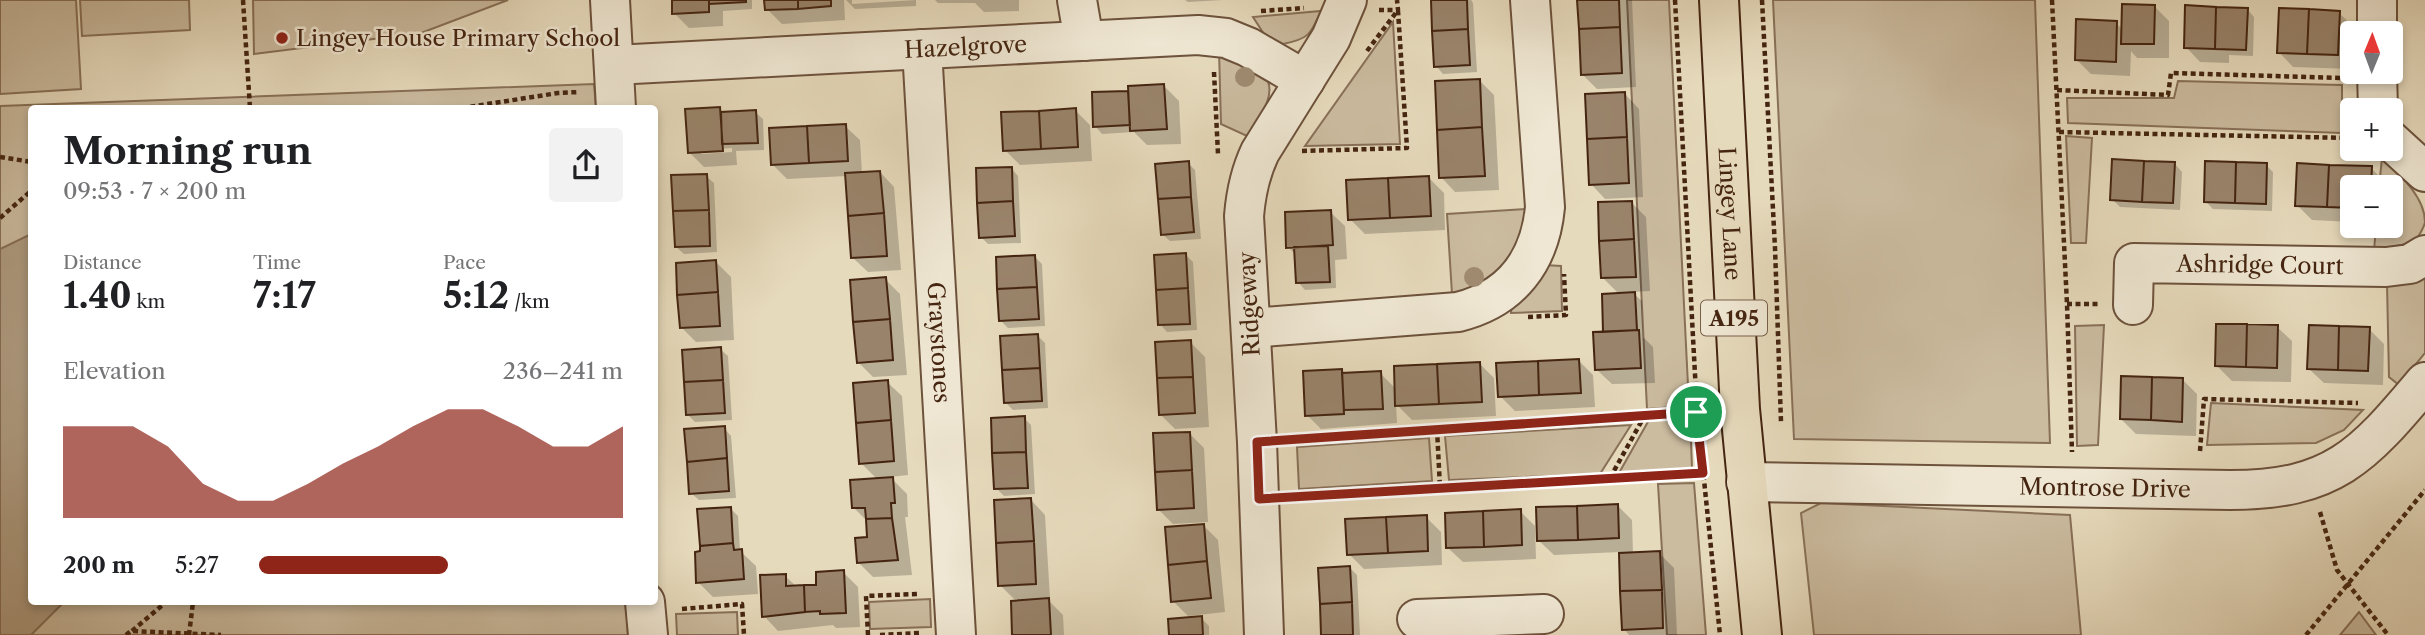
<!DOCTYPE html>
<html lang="en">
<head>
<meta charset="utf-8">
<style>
  :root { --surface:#fff; --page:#f2f2f2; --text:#202124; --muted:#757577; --accent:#8f2418 }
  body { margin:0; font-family:"Libre Caslon Text",serif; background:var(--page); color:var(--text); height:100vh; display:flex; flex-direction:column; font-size:26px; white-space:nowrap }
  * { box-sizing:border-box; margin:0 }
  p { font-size:23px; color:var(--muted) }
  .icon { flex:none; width:38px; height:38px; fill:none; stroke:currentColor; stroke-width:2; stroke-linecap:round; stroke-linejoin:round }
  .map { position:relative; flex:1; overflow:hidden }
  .panel { position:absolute; left:28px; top:105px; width:630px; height:500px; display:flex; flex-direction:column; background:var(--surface); border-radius:7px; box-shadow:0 4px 10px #0003 }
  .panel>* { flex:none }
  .needle { width:46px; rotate:1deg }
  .controls { position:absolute; left:2340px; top:21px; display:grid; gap:14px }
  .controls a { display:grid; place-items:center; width:63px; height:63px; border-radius:7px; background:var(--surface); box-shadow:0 4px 10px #0003; font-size:35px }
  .pin { position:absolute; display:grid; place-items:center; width:60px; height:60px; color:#fff; margin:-30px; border:4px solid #fff; border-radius:50%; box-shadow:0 2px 7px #0007 }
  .round { display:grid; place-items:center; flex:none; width:74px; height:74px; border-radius:7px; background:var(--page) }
  .summary { display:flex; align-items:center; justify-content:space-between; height:119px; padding:0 35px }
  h1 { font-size:38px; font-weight:700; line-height:52px }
  .metrics { display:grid; grid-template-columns:repeat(3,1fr); gap:10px; height:119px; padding:7px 35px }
  .metrics div { display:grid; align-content:center }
  .metrics b { font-size:35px; font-weight:700 }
  .metrics small { font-size:19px; font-weight:400 }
  .metrics p { font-size:19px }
  .chart { height:196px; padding:14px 35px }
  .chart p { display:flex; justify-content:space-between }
  .chart svg { width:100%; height:126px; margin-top:7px; fill:var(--accent); opacity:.7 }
  ul { padding:0 35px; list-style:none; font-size:23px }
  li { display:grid; grid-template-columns:112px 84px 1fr; align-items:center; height:52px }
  li i { height:18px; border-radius:9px; background:var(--accent) }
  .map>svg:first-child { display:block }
</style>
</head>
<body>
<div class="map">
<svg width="2425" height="635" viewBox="0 0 2425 635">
  <rect width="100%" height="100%" fill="#e6dabc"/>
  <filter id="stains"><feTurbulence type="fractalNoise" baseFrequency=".00286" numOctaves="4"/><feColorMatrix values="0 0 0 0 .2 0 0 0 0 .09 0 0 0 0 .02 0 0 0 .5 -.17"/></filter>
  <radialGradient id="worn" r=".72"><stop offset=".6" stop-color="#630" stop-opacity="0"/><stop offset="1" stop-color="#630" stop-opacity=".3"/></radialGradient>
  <!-- green -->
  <path fill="#cbbb9f" stroke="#887058" stroke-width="2" d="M0 0H76L81 89 0 94Z
    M80 0H189L190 30 82 36Z
    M253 0H508L421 33 254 54Z
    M1627 0H1669L1689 406 1647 409Z
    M1773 0H2035L2050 443 1794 439Z
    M1321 11C1311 35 1308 39 1283 44L1264 34 1253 17Z
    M1393 22 1400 144 1305 146Z
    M1219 50C1228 55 1258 68 1264 75 1280 93 1257 121 1247 136L1221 124Z
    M2178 81 2342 85V133L2068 123 2067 98H2174Z
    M594 84 596 108H32V602H626L628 635H0V106Z
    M2066 136 2092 138 2086 243H2071Z
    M2382 158C2398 173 2425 196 2425 222 2424 229 2418 236 2415 242L2374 251 2376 226H2390V187H2379Z
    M1527 209C1521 255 1495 281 1452 294L1447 214Z
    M1544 265 1561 266 1562 311 1511 313 1512 302Z
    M2425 274V353L2399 385 2389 377 2387 284Z
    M2104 325 2098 445 2077 446 2075 326Z
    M2211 403 2363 410 2344 430 2316 443 2207 445Z
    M1690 417 1692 468 1619 473 1649 420Z
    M1631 425 1600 474 1449 480 1445 436Z
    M1429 438 1432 481 1299 489 1297 447Z
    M1694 483 1706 635H1667L1658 484Z
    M1821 503 2070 515 2081 635H1814L1801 513Z
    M930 599 931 627 870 629 869 602Z
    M737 612 738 635H677L676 614Z
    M2359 612 2376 635H2340Z"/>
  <!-- water -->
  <path fill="#af9c82" stroke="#856c55" stroke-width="2" d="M31 234 32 602H64L31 635H0V249Z"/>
  <!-- shadow -->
  <path fill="#0003" fill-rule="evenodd" d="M673 0H752V9L723 11V26L689 28 674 13Z
    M766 0H844L845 20 782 24 767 9Z
    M846 0H859H852V4L916 0V6L855 9Z
    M935 0H1019V11L984 12 975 3H938Z
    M1185 0H1222L1188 2Z
    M1433 0H1471L1473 3 1477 72 1443 74 1436 66Z
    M1579 0H1632L1636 87 1597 89 1582 74Z
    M2155 7 2169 21V58H2137L2131 51 2130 76 2091 74 2076 59 2116 23 2123 30Z
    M2247 9 2254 17 2253 56 2229 55V63L2200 62 2186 47Z
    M2339 13 2354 27 2352 69 2293 67 2279 52Z
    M1479 80 1494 95 1499 190 1455 192 1441 177Z
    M1164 86 1179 101 1181 144 1147 145 1134 132 1102 134 1095 126 1094 94 1130 92Z
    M1625 94 1639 109 1643 197 1605 199 1591 184Z
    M720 109 724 114 755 112 763 119 764 150 736 151 737 165 704 167 689 152ZM732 148V152L701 154V150Z
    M1075 110 1090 125 1092 161 1020 165 1005 150Z
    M845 126 860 140 862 174 880 172 894 187 901 270 868 272 853 258 847 176 787 179 772 164Z
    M1188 163 1195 170 1201 239 1170 241 1162 234Z
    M2175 164 2182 172 2180 210 2120 207 2112 199Z
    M2266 165 2273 172 2272 211 2213 209 2206 202Z
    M1011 168 1018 176 1021 243 988 244 981 237Z
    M2371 168 2386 183V187H2352V222L2312 220 2297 205Z
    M706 176 714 183 717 252 684 254 676 247Z
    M1429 178 1444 193 1445 230 1365 234 1350 219Z
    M1632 203 1646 217 1650 291 1632 292 1642 301 1643 337 1653 347 1655 383 1612 384 1597 370 1605 333 1620 295 1603 278Z
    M1330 212 1345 226 1347 259 1335 260 1336 288 1305 290 1298 282 1296 255 1288 247Z
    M1186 255 1193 262 1197 330 1167 332 1160 324Z
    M1035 257 1042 264 1045 326 1008 328 1001 321Z
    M716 262 731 277 734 340 696 342 681 327Z
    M885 279 900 294 907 375 873 377 858 362Z
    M2277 327 2292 341 2291 382 2232 381 2217 366Z
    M2369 329 2384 344 2383 385 2324 383 2309 369Z
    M1038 336 1045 343 1048 408 1013 410 1006 403Z
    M1190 342 1205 357 1209 427 1175 429 1160 414Z
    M720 349 728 356 732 420 695 422 687 414Z
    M1579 361 1593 375 1595 407 1515 411 1500 396Z
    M1479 363 1494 378 1496 416 1412 420 1396 404 1397 423 1321 429 1307 415 1341 371 1345 375 1380 373 1396 389Z
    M2183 380 2197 394 2196 436 2136 434 2121 419Z
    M887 382 902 396 908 475 890 477 907 494 908 517H905L912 575 873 577 858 562 869 539 868 522 854 508 878 480 861 463Z
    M1024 418 1031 425 1035 494 1004 496 996 488Z
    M724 428 731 436 736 498 699 500 691 493Z
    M1190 434 1204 448 1208 522 1173 524 1158 509Z
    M1031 500 1045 515 1050 598H1046L1063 615 1064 635H1014L1017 602 1000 585Z
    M1617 505 1632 520 1633 554 1659 553 1674 568 1677 635H1629L1624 629 1620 552 1554 555 1536 538Z
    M731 509 738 516 740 551 756 566 758 594 713 597 698 582 702 553Z
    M1520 511 1535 526 1536 559 1463 562 1448 548Z
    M1426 517 1441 532 1442 565 1364 569 1349 554Z
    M1201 523 1218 540 1225 612 1188 616 1173 601Z
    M1350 568 1357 575 1360 635H1323Z
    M843 572 858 587 860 627 836 628 833 625 778 631 764 616 785 576 797 587 818 586Z
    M1201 618 1209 626V635H1170Z"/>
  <!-- building -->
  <path fill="#99836a" stroke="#452511" stroke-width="2" d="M672 0H709V12L672 14Z
    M709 0H746V2L709 4Z
    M764 0H798V9L765 10Z
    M798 0H831V6L798 9Z
    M1431 0H1467L1468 29 1432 31Z
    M1577 0H1619L1620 27 1579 29Z
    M2122 4 2155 5 2154 44H2121Z
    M2185 5 2216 7 2215 49 2184 48Z
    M2216 7 2248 8 2246 50 2215 49Z
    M2279 8 2309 9 2307 54 2277 53Z
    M2309 9 2340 11 2338 55 2307 54Z
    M2076 19 2117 21 2116 62 2075 60Z
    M1620 27 1622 73 1581 75 1579 29Z
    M1468 29 1470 65 1434 67 1432 31Z
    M1480 79 1482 127 1437 130 1435 81Z
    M1164 84 1167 129 1130 131 1128 86Z
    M1128 91 1130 125 1093 127 1092 92Z
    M1625 92 1627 137 1587 139 1585 94Z
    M720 107 723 151 688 153 685 109Z
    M1076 108 1078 147 1041 149 1039 111Z
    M756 110 758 143 722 144 721 112Z
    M1039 111 1041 149 1003 151 1001 112Z
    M846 124 848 161 809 163 807 126Z
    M807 126 809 163 771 165 769 128Z
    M1482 127 1485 176 1439 178 1437 130Z
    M1627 137 1629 183 1589 185 1587 139Z
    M2112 159 2144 161 2142 202 2110 200Z
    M1189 161 1191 197 1158 199 1155 164Z
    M2144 161 2175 162 2173 203 2142 202Z
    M2205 161 2236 162 2235 203 2204 202Z
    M2236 162 2267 163 2266 204 2235 203Z
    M2297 163 2329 165 2327 207 2295 206Z
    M2329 165 2372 166 2371 187H2352V208L2327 207Z
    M1012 167 1013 201 977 203 976 168Z
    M880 171 884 213 848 216 845 173Z
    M707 174 709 210 673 211 671 175Z
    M1429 176 1431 216 1390 218 1388 178Z
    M1388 178 1390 218 1348 220 1346 180Z
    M1191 197 1194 232 1161 235 1158 199Z
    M1013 201 1015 236 979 238 977 203Z
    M1632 201 1634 239 1599 241 1598 202Z
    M709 210 710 246 675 247 673 211Z
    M1331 210 1333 245 1286 248 1285 212Z
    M884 213 887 256 851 258 848 216Z
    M1634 239 1636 277 1601 278 1599 241Z
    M1328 246 1330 282 1296 283 1294 247Z
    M1186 253 1188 288 1156 290 1154 255Z
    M1035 255 1037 287 997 289 996 257Z
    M716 260 718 292 677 295 676 263Z
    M886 277 890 319 853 322 850 280Z
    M1037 287 1039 319 999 321 997 289Z
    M1188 288 1190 324 1158 325 1156 290Z
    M718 292 720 326 680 328 677 295Z
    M1635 292 1637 330 1603 332 1602 294Z
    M890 319 893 360 857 363 853 322Z
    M2216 324H2247L2246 367 2215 366Z
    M2247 324 2278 325 2277 368 2246 367Z
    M2309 325 2339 326 2338 370 2307 369Z
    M2339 326 2370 327 2368 371 2338 370Z
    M1639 330 1641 368 1595 370 1593 332Z
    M1038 334 1040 368 1002 370 1000 336Z
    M1191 340 1193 377 1157 378 1155 342Z
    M721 347 723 380 684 382 682 350Z
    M1579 359 1581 393 1539 395 1538 361Z
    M1538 361 1539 395 1498 397 1496 363Z
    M1480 362 1482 402 1439 404 1437 364Z
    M1437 364 1439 404 1395 406 1394 366Z
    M1040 368 1042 401 1004 403 1002 370Z
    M1342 369 1344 414 1305 416 1303 371Z
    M1381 371 1383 409 1344 410 1342 373Z
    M2121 376 2152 377 2151 420 2120 419Z
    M1193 377 1195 413 1159 415 1157 378Z
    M2152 377 2183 378 2182 422 2151 420Z
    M723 380 725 413 686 415 684 382Z
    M888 380 891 420 856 423 853 383Z
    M1025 416 1026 452 992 453 991 418Z
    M891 420 894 461 859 464 856 423Z
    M725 426 727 458 687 462 684 429Z
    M1190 432 1192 470 1155 472 1153 433Z
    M1026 452 1028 488 994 489 992 453Z
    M727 458 729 491 689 494 687 462Z
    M1192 470 1194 508 1157 510 1155 472Z
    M893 477 895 503H891L892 518 866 519 865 508H852L850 480Z
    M1031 498 1034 541 996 543 994 500Z
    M1618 504 1619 538 1578 540 1577 506Z
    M1577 506 1578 540 1537 541 1536 507Z
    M731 507 733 543 700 546 697 509Z
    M1521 509 1522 545 1484 547 1483 511Z
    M1483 511 1484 547 1446 548 1445 513Z
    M1427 515 1428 551 1388 553 1386 517Z
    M1386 517 1388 553 1347 555 1345 519Z
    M892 518 898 560 857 563 855 538 867 537 866 519Z
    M1204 524 1207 561 1168 565 1165 527Z
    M1034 541 1036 584 998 586 996 543Z
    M733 543 734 550 742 549 744 579 696 583 695 552 700 551V546Z
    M1660 551 1662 590 1620 591 1619 553Z
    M1207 561 1211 598 1171 602 1168 565Z
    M1350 566 1352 602 1320 604 1318 568Z
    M844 570 846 613 820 614V611L805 612 804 585H816V572Z
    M786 574V586L804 585 805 612 762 617 760 575Z
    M1662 590 1663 628 1622 630 1620 591Z
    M1049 598 1051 635H1012L1011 601Z
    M1352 602 1353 635H1321L1320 604Z
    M1202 616 1203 635H1169L1168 619Z"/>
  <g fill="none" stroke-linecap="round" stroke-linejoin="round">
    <!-- minor casing -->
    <g stroke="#6d523c" stroke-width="42">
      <g id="minor">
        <path d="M610 0 616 108"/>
        <path d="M1077 0 1084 41"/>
        <path d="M2377 0V33"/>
        <path id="s1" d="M922 49 956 635"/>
        <path id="s2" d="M614 65 1198 35 1226 38 1248 47 1305 80"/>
        <path d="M2377 72 2378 110"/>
        <path d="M2390 140 2425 172"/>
        <path id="s3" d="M2133 305 2134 263 2386 267 2410 264 2425 255"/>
        <path d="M1251 328 1458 312C1511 299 1540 261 1545 207L1530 0"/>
        <path id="s4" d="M1746 482 2230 490C2333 490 2362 457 2425 382"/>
        <path d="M645 602 648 635"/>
        <path d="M1417 619 1544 614"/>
        <path d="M1264 635 1257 442 1244 216C1246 192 1250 173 1260 152L1331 38 1347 0"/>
      </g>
    </g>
    <!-- major casing -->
    <g stroke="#452511" stroke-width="42">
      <g id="major">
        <path id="s5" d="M1719 0 1740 409 1762 635"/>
      </g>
    </g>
    <!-- path -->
    <path stroke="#452511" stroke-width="4.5" stroke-dasharray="5 3.5" stroke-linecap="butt" d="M243 0 250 108
      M1675 0 1697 412 1720 635
      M1762 0 1775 248 1781 422
      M2052 0 2067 304 2072 452
      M1379 10H1398L1397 0
      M1261 11 1304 8
      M1367 51 1398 10
      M1214 72 1218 154
      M2057 90 2168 95 2171 73 2341 78
      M462 108 558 93 579 92
      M2059 132 2352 138
      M1302 151 1407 148 1398 11
      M0 157 32 162
      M0 218 32 190
      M2067 304H2098
      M1528 317 1566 315 1564 274
      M1437 429 1440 488
      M1292 439 1697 412
      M2200 451 2204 399 2358 403
      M1610 478 1645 415
      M1295 496 1703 473
      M2320 512 2337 570 2388 635
      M682 609 742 604 744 635
      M132 631 166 602
      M126 635 131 631 221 635
      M189 635 193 602
      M868 635 866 596 917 594
      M880 635 920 633
      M2306 635 2425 490"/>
    <!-- minor -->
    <use href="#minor" stroke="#efe7d3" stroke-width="38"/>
    <!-- major -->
    <use href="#major" stroke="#e6dabc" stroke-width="38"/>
  </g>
  <!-- trees -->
  <g fill="#a08b71">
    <circle cx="1245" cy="77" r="10"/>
    <circle cx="1474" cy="277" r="10"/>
  </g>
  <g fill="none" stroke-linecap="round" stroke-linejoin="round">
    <!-- route casing -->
    <g stroke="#fff" stroke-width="14">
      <path id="route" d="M1696 412 1703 473 1259 499 1257 442Z"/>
    </g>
    <!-- route -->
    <use href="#route" stroke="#8f2418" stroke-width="9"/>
  </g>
  <!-- markers -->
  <circle fill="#8f2418" stroke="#efe7d3" stroke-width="2.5" cx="282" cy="38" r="7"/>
  <g text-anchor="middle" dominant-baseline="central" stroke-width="5" stroke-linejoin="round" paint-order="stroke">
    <!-- shield labels -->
    <rect fill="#efe7d3" stroke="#785f4b" stroke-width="2" x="1701" y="300.5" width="66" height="35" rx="5"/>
    <g font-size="21" font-weight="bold" fill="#452511">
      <text x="1734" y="318">A195</text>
    </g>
    <!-- poi labels -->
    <g font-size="23" fill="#452511" stroke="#efe7d3" text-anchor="start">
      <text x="296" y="38">Lingey House Primary School</text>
    </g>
    <!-- street labels -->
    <g font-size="23" fill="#452511" stroke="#efe7d3">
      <text stroke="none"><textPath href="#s2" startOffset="352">Hazelgrove</textPath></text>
      <text stroke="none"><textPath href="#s5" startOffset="214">Lingey Lane</textPath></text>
      <text stroke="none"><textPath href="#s3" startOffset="168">Ashridge Court</textPath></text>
      <text transform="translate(1249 304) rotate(-93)">Ridgeway</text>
      <text stroke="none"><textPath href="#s1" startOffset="294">Graystones</textPath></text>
      <text stroke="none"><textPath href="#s4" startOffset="359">Montrose Drive</textPath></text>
    </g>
  </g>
  <rect width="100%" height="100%" filter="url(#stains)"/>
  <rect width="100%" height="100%" fill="url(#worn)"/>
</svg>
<div class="controls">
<a><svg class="needle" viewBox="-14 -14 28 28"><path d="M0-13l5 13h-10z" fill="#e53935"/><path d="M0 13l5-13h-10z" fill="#757577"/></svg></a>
<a>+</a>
<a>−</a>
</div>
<div class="pin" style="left:1696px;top:412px;background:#1e9e55"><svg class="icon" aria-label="arrive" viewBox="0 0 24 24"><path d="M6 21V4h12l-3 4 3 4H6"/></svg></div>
<section class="panel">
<div class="summary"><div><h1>Morning run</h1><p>09:53 · 7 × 200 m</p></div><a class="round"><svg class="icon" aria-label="share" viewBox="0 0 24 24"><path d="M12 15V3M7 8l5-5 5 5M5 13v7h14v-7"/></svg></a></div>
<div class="metrics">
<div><p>Distance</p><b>1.40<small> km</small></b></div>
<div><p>Time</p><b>7:17</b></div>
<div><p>Pace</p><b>5:12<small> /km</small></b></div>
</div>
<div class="chart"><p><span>Elevation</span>236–241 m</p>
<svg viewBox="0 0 160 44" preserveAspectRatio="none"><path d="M0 44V12L10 12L20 12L30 19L40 32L50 38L60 38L70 32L80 25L90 19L100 12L110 6L120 6L130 12L140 19L150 19L160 12V44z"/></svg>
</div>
<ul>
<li><b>200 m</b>5:27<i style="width:52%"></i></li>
</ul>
</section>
</div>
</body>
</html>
